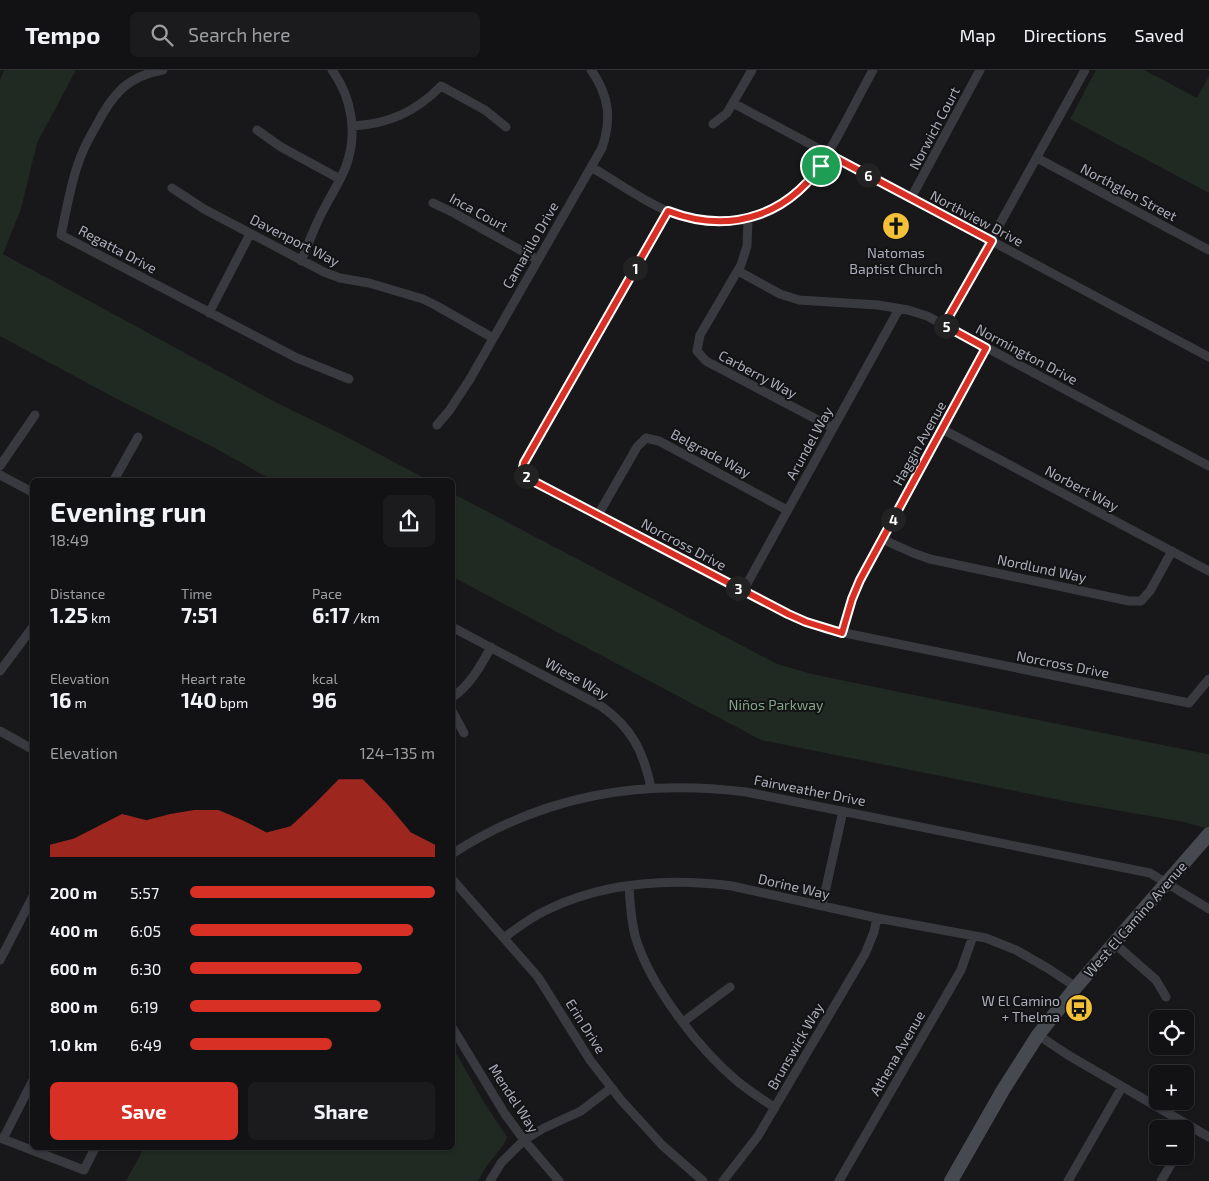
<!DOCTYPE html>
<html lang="en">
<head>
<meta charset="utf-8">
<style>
  :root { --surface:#121214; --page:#1b1b1d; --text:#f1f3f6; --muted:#9c9ea0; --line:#313234; --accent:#d93025 }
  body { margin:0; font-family:"Exo 2",sans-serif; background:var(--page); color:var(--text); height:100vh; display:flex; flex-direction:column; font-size:19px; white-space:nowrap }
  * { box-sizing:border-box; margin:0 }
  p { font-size:16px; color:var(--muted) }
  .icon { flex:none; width:28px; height:28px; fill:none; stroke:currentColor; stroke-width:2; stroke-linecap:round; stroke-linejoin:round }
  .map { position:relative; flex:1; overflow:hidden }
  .sheet { position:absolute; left:30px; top:408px; width:425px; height:672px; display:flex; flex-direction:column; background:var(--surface); border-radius:8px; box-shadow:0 1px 4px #0004,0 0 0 1px var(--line) }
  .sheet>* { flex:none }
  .fabs { position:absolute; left:1149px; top:940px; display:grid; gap:10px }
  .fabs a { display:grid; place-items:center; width:45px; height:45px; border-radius:8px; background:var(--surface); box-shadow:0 1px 4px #0004,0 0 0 1px var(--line); font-size:25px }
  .pin { position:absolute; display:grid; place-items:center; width:42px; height:42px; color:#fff; margin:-21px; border:2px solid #fff; border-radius:50%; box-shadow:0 1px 5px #0007 }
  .km { position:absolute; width:25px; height:25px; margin:-12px; border-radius:50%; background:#222; color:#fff; font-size:14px; line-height:25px; text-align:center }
  .round { display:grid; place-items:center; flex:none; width:52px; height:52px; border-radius:8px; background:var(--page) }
  .headline { display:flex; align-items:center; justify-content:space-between; height:85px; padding:0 20px }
  h1 { font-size:28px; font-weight:700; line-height:38px }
  .metrics { display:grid; grid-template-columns:repeat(3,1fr); gap:8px; height:85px; padding:5px 20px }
  .metrics div { display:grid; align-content:center }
  .metrics b { font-size:21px; font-weight:700 }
  .metrics small { font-size:14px; font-weight:400 }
  .metrics p { font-size:14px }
  .chart { height:140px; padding:10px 20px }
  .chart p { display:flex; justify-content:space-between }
  .chart svg { width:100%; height:90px; margin-top:5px; fill:var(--accent); opacity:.7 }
  .action { display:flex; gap:10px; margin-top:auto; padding:10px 20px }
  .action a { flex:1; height:58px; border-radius:8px; background:var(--accent); color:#fff; font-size:20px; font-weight:700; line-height:58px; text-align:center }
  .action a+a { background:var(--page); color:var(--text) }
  ul { padding:0 20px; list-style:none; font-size:16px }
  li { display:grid; grid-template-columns:80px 60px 1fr; align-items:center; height:38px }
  li i { height:12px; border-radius:6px; background:var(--accent) }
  header { display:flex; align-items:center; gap:30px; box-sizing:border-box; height:70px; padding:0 25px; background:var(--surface); border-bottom:1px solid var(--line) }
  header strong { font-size:24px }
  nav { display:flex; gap:28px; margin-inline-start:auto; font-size:18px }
  .search { width:350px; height:45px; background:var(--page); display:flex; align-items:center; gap:12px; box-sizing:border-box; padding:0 18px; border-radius:8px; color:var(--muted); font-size:19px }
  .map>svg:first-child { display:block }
</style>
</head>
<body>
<header>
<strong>Tempo</strong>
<div class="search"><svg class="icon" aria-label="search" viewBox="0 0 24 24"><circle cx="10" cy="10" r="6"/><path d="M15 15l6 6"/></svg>Search here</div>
<nav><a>Map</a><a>Directions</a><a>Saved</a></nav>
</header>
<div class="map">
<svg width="1209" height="1111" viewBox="0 0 1209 1111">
  <rect width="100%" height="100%" fill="#18181a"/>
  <!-- green -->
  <path fill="#202922" d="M4 0H76L37 73 21 139 3 184 277 333 341 364 428 410H272L215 378 117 329 0 266V10Z
    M1096 0H1144L1197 28 1209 6V123L1070 49Z
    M452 423 777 594 812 604 904 623 1207 684H1209V759L1184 752 1075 733 761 670 453 507Z
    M453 978 485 1034 507 1067 504 1074 486 1097 478 1111H126L144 1078H452Z"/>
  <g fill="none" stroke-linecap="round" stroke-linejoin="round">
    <!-- minor -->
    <path stroke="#393a40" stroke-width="9" d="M163 0C127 6 112 25 96 56 89 68 82 81 78 94 70 117 66 142 61 165L297 288 349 309
      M733 33 1209 287
      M713 54 727 43 752 0
      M353 56C388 54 416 42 441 16L485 40 506 57
      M257 60 281 77 340 109
      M1037 88 1209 180
      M591 97C619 113 647 134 677 145 698 152 719 153 741 150 794 141 817 104 841 60 852 40 862 20 873 0
      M172 118 204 139 324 202 340 208 369 213 423 229 437 236 493 268
      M911 128 980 0
      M433 133 454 143 538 190
      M668 141 524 393 522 404 531 410 788 544 825 559 1189 633 1209 609
      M748 149 747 176 741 195 700 265 697 281 706 291 833 358
      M301 191C309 173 315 154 325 137 332 123 341 110 346 96 358 63 352 28 332 0
      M738 201 780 224 799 230 878 235 908 240 927 246 1209 396
      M209 243 250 164
      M944 255 1085 0
      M437 355 449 341 470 309 602 78C612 49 609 25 591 0
      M942 359 1209 501
      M0 396 35 345
      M0 405 32 422
      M114 410 138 367
      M598 445 637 377 646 368 659 371 787 440
      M882 469 913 483 930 489 1129 531H1141L1150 521 1172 481
      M743 521 899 239
      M452 557 601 636C632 658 643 681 651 717
      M842 563 852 529 860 510 986 278
      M0 601 32 558
      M452 628C471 614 480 597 491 577
      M452 641 464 663
      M0 661 32 679
      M452 784C543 725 639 709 746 722L1150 803 1209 839
      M452 809 538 907 590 990 621 1030 662 1075 703 1111
      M629 816C630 833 631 852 636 869 651 917 699 979 737 1011 749 1021 762 1029 775 1038
      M822 836 843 741
      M504 868C518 857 533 846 549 839 606 812 670 808 732 816L877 848 986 868 1016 880 1049 899 1076 917
      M1114 873 1156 910 1166 927
      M0 890 32 828
      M683 952 730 917
      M452 957 505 1044 524 1070 559 1111
      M1038 965 1068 985 1209 1067
      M0 1068 84 1100 95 1078
      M3 1069 32 1012
      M1185 1070 1193 1058
      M490 1111 501 1093 524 1070 544 1058 581 1041 611 1018
      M723 1111 758 1066 865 884 874 862 877 848
      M839 1111 961 900 973 866
      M1068 1111 1122 1017
      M1161 1111 1176 1086"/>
    <!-- secondary -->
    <path stroke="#474950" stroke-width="14" d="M951 1111 1003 1020 1038 965 1076 917 1209 764"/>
  </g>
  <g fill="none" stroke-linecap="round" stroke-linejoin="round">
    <!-- route casing -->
    <g stroke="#fff" stroke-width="10">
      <path id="route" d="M828 84 992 171 944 255 986 278 860 510 852 529 842 563 806 552 788 544 531 410 522 404 524 393 668 141C733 166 793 144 828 84Z"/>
    </g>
    <!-- route -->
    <use href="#route" stroke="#d93025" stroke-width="6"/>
  </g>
  <!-- icons -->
  <defs>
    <g id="church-disc" transform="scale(1.4375)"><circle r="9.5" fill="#f3c038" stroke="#131316"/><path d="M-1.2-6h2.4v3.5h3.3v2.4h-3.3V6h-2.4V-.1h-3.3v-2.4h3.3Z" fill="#111"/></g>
    <g id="bus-disc" transform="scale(1.4375)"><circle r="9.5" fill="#f3c038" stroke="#131316"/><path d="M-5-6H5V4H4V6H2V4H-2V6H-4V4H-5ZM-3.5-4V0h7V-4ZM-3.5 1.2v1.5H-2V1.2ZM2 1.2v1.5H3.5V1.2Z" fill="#111"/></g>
  </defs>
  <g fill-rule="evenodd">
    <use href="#church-disc" x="896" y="156"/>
    <use href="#bus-disc" x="1079" y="938"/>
  </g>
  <g text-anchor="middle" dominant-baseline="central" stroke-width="4" stroke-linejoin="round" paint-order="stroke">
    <!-- street labels -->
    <g font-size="14" fill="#abaeba" stroke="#131316">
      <text transform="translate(934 58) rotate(-62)">Norwich Court</text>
      <text transform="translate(1129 122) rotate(28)">Northglen Street</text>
      <text transform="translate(479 142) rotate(29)">Inca Court</text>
      <text transform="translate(977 148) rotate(28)">Northview Drive</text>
      <text transform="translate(295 170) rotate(27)">Davenport Way</text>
      <text transform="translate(530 175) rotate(-60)">Camarillo Drive</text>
      <text transform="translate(118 179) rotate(28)">Regatta Drive</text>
      <text transform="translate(1027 284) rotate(28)">Normington Drive</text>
      <text transform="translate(758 304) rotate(28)">Carberry Way</text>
      <text transform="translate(809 373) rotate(-61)">Arundel Way</text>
      <text transform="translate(919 373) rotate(-61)">Haggin Avenue</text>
      <text transform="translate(711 383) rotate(28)">Belgrade Way</text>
      <text transform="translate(1082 418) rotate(28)">Norbert Way</text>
      <text transform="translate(684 474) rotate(28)">Norcross Drive</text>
      <text transform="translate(1042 498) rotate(12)">Nordlund Way</text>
      <text transform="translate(1063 594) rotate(11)">Norcross Drive</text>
      <text transform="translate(577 608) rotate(29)">Wiese Way</text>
      <text transform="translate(810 720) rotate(11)">Fairweather Drive</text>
      <text transform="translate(794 816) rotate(13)">Dorine Way</text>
      <text transform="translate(1135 849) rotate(-49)">West El Camino Avenue</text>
      <text transform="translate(586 956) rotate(58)">Erin Drive</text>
      <text transform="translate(795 976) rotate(-60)">Brunswick Way</text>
      <text transform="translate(897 983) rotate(-60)">Athena Avenue</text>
      <text transform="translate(514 1028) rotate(57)">Mendel Way</text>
    </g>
    <!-- poi labels -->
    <g font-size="14" fill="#abaeba" stroke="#131316">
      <text x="896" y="182">Natomas<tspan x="896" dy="16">Baptist Church</tspan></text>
      <text x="1060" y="930" text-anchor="end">W El Camino<tspan x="1060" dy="16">+ Thelma</tspan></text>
    </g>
    <!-- park labels -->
    <g font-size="14" fill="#82a586" stroke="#131316">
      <text x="776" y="634">Niños Parkway</text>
    </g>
  </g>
</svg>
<div class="fabs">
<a><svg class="icon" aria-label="locate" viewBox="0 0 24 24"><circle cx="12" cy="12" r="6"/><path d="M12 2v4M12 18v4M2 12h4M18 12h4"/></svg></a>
<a>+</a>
<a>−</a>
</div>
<div class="pin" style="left:821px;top:96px;background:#1e9e55"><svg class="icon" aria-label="arrive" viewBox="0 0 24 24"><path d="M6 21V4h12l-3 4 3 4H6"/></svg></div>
<b class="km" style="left:635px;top:198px">1</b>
<b class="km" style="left:526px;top:406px">2</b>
<b class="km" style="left:738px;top:518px">3</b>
<b class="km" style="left:893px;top:449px">4</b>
<b class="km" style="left:946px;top:256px">5</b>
<b class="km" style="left:868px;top:105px">6</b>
<section class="sheet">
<div class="headline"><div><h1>Evening run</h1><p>18:49</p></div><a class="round"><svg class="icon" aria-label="share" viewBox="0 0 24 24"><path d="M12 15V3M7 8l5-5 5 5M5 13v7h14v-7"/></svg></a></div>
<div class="metrics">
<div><p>Distance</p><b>1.25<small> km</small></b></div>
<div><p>Time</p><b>7:51</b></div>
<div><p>Pace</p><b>6:17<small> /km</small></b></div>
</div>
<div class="metrics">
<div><p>Elevation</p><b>16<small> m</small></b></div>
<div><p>Heart rate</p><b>140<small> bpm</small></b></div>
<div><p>kcal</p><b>96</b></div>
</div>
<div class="chart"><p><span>Elevation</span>124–135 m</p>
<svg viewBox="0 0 160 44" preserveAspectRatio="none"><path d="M0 44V38L10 35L20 29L30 23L40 26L50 23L60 21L70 21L80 26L90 32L100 29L110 18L120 6L130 6L140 18L150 32L160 38V44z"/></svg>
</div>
<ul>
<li><b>200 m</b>5:57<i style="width:100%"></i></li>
<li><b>400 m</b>6:05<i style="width:91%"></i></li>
<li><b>600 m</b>6:30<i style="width:70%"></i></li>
<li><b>800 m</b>6:19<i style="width:78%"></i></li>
<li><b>1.0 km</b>6:49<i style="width:58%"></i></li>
</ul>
<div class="action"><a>Save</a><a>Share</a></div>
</section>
</div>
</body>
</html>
